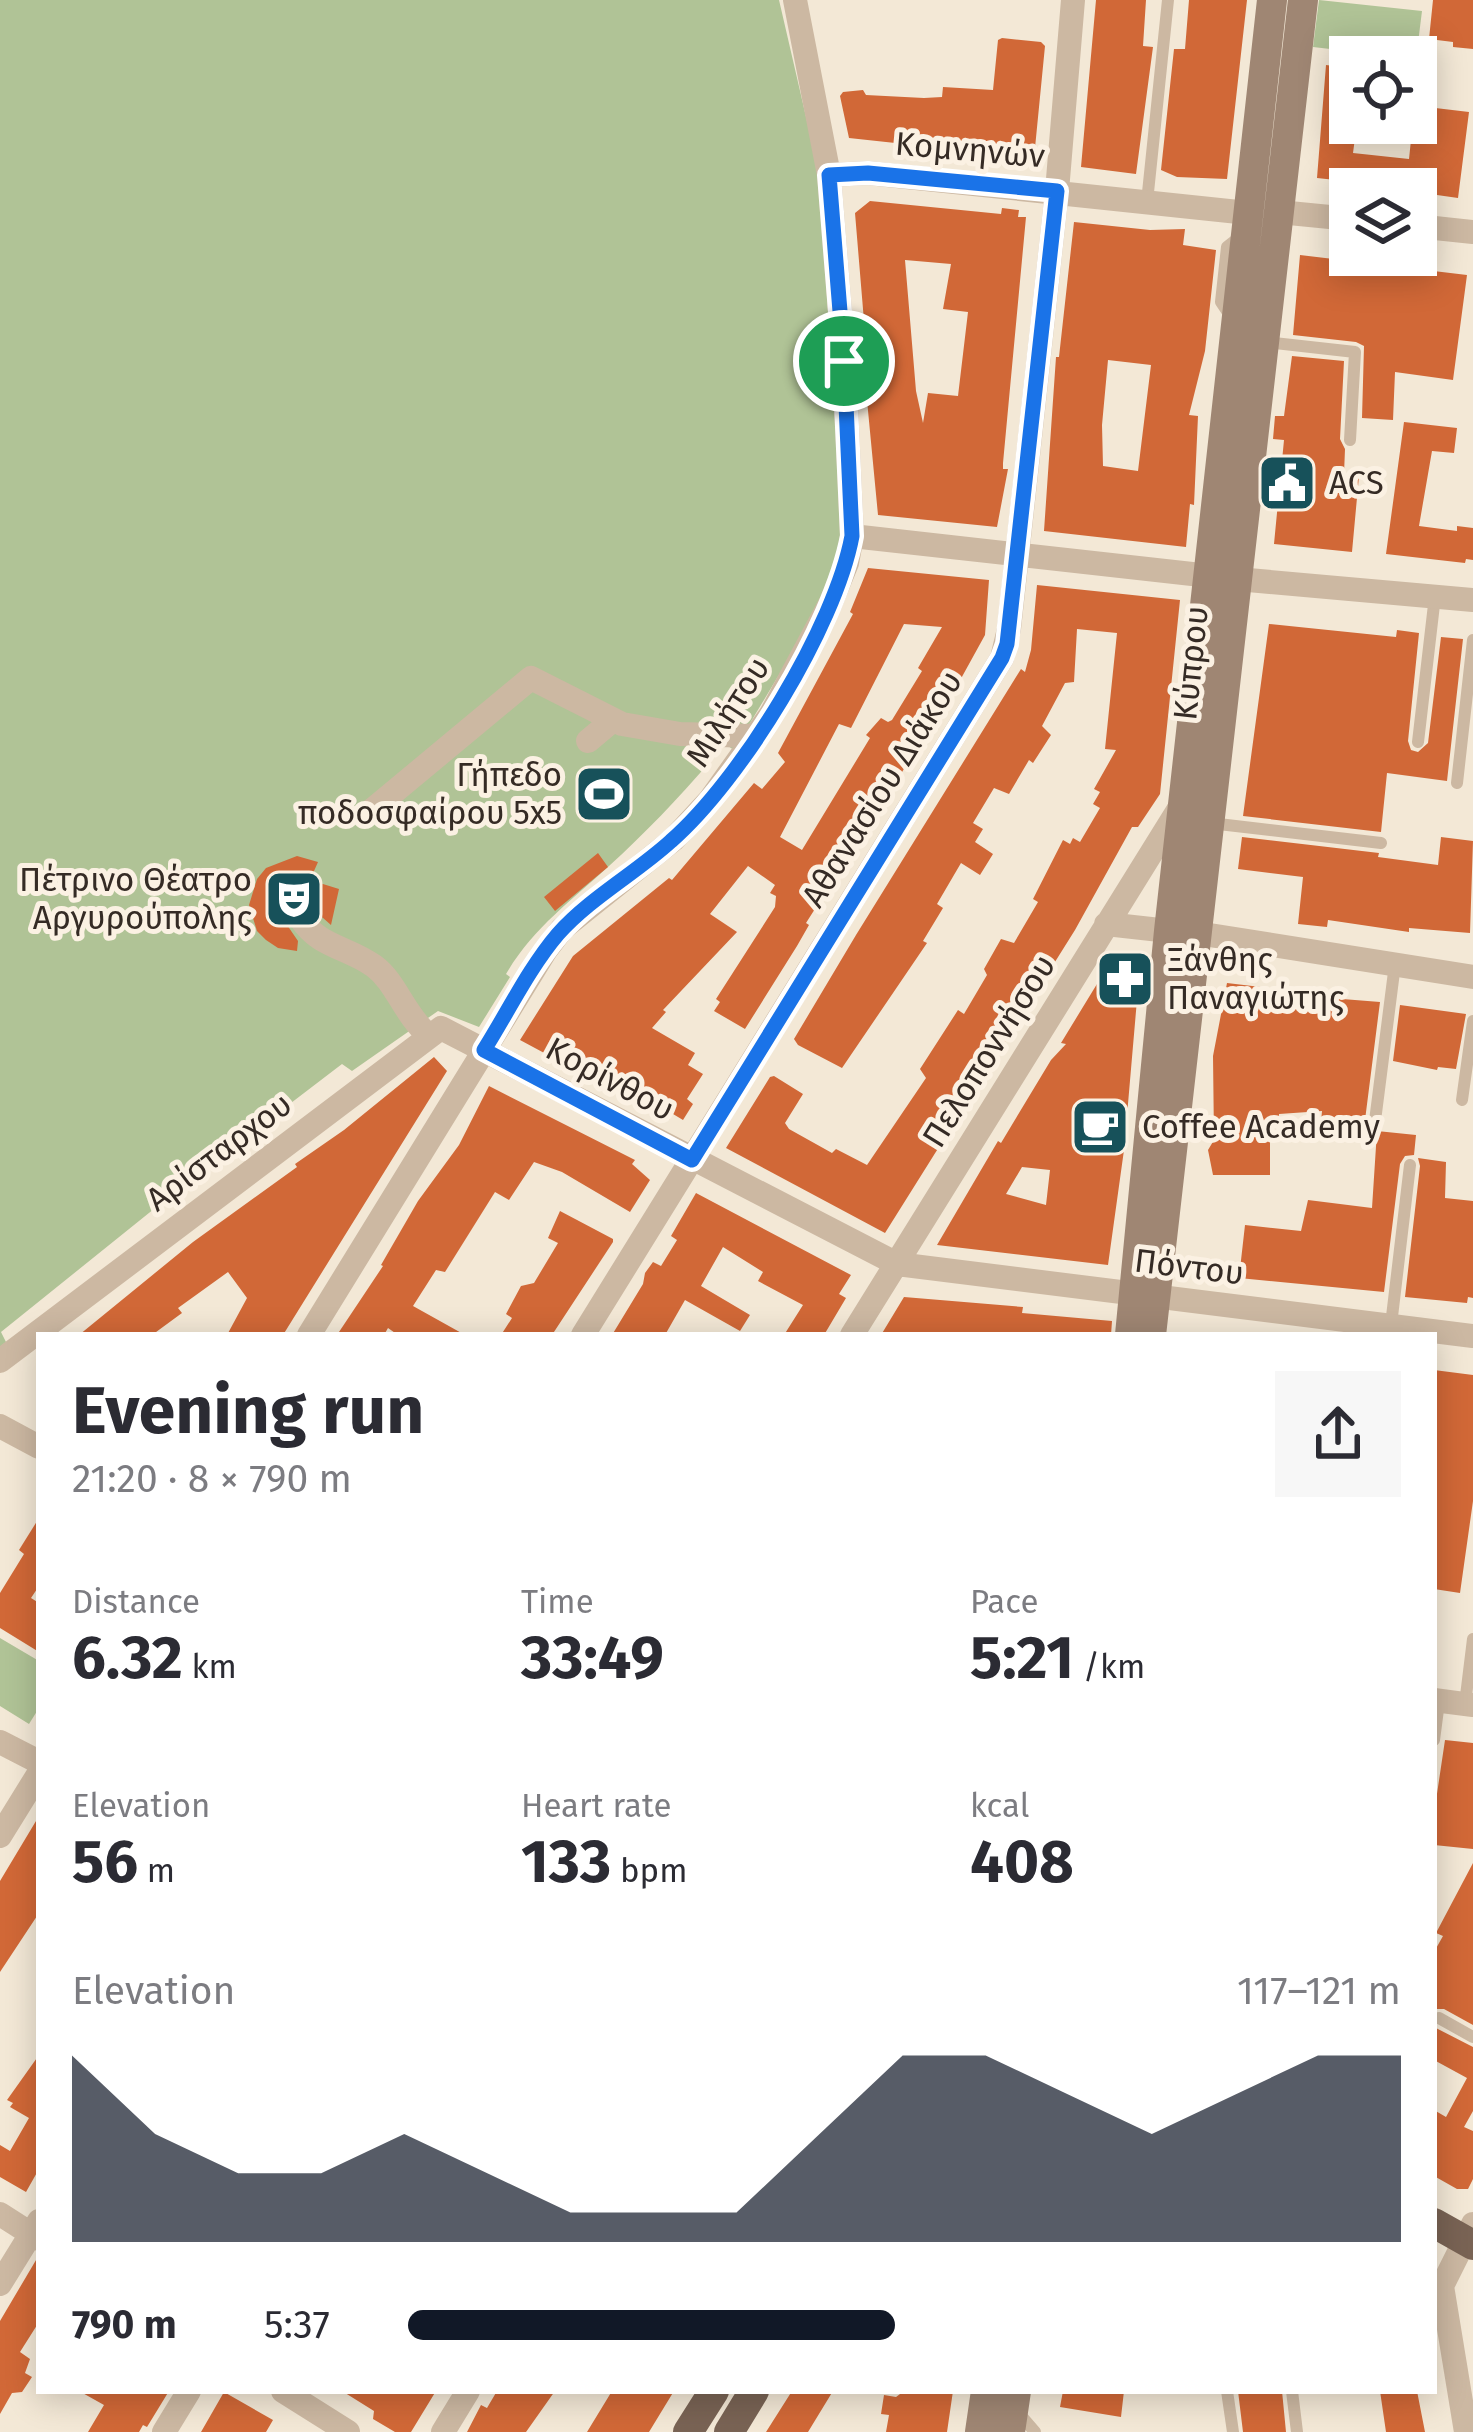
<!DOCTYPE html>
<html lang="en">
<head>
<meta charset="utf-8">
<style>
  :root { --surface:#fff; --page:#f7f7f7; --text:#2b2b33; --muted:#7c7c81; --accent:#111827 }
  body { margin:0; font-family:"Fira Sans",sans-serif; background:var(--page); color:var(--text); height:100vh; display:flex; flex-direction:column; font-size:45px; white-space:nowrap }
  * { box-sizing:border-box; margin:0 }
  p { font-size:39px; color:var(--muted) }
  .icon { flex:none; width:66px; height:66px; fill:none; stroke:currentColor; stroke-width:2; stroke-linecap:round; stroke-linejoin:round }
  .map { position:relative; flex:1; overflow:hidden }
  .sheet { position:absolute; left:36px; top:1332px; width:1401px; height:1062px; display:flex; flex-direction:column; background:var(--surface); border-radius:0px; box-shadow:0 6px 30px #0003 }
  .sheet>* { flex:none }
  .controls { position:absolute; left:1329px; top:36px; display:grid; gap:24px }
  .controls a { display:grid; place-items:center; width:108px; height:108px; border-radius:0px; background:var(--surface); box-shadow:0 6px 30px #0003; font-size:60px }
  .pin { position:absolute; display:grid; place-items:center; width:102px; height:102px; color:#fff; margin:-51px; border:6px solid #fff; border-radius:50%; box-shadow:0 3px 12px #0007 }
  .round { display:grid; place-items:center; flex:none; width:126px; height:126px; border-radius:0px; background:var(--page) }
  .headline { display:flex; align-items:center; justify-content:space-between; height:204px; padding:0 36px }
  h1 { font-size:66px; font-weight:700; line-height:90px }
  .figures { display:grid; grid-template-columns:repeat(3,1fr); gap:18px; height:204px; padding:12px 36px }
  .figures div { display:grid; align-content:center }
  .figures b { font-size:60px; font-weight:700 }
  .figures small { font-size:33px; font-weight:400 }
  .figures p { font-size:33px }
  .chart { height:336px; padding:24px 36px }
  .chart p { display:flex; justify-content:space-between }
  .chart svg { width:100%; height:216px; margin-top:12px; fill:var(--accent); opacity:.7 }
  ul { padding:0 36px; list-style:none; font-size:39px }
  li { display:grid; grid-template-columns:192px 144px 1fr; align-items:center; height:90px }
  li i { height:30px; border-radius:15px; background:var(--accent) }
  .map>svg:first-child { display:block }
</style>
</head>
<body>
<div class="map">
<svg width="1473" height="2432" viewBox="0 0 1473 2432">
  <rect width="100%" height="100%" fill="#f3e8d6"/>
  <!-- green -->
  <path fill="#b0c396" d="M0 0H779L819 173 842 528 832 576 798 643 734 750 725 744C689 787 651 828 609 866 571 901 533 928 506 974L510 977 479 1027 438 1011 352 1071 342 1064 180 1188 1 1332 6 1342 0 1347Z
    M1319 0 1422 11 1416 59 1313 47Z
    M0 1638 39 1661V1708L29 1724 0 1706Z"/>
  <!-- building -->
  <path fill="#d16837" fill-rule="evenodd" d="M1096 0H1146L1143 46 1153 47 1136 174 1081 167Z
    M1189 0H1247L1227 179 1177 177 1161 170 1174 49H1185Z
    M1433 0H1473V49L1453 47V42L1429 39Z
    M1002 38 1041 42 1045 46 1034 158 849 138 840 96 843 92 863 90 866 95 924 98 942 97 943 87 993 90 998 40Z
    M1326 65 1350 68V123H1357L1353 153 1409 159 1411 140 1423 142 1427 107 1469 112 1458 198 1416 192V189H1382V185L1317 178Z
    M870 201 1001 214 1002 208 1019 210 1018 217H1026L1003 463V469H1008L997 527 878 515 862 348H865L864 321 855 213ZM905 260 951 264 943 309 968 312 958 396 928 393 923 423 916 391Z
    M1074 222 1150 230 1185 229 1183 245 1216 250 1205 351 1189 415 1198 416 1194 505 1190 504 1186 547 1044 531 1056 357H1059ZM1108 360 1151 365 1138 471 1103 466 1102 425Z
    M1300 255 1467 275 1453 380 1395 372 1393 420 1362 418 1364 346 1356 342 1293 335Z
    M1292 356 1344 361 1340 439 1345 449 1344 474 1359 476 1352 552 1274 544 1284 440 1273 439 1275 416H1284Z
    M1404 422 1457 428 1454 453 1432 451 1419 526 1457 531V526L1473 528V560L1466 559 1465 563 1386 554Z
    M868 568 989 580 985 635 958 684 806 923 809 925 797 946 745 1029 714 1011 720 1002 716 999 775 907 776 896 770 893 775 885 748 866 710 914 737 932 663 1010 666 1012 652 1028 695 1053 688 1065 703 1074 687 1099 693 1104 683 1120 673 1114 669 1120 520 1040 573 956 669 878 672 880 754 783 762 789 785 762 778 753 853 614 850 612ZM904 624 942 627 918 668 922 671 892 720 888 722 881 718 866 735 870 738 802 850 780 837 839 724 851 728Z
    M1037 585 1180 600 1160 794 1138 827H1132L1075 930 885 1233 726 1148 770 1077 774 1076 803 1094 785 1123 789 1129 832 1153 836 1149 867 1165 926 1078 920 1069 958 1010 964 1014 987 975 984 969 1001 939 1014 943 1038 902 1033 899 1063 840 1070 844 1073 838 1080 842 1100 808 1093 804 1100 792 1094 789 1116 750 1105 749 1117 633 1077 629 1074 682 1065 683 1042 726 1051 735 1033 763 1029 760 1009 794 994 788 973 823 983 829 975 842 993 854 980 875 961 863 937 904 943 908 923 941 927 943 842 1068 798 1045 794 1039 856 935 1021 669 1025 672 1031 650Z
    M1269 624 1396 637 1397 630 1419 633 1408 741 1411 750 1418 752 1428 743 1441 637 1463 639 1447 781 1387 773 1381 832 1243 816Z
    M1242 837 1379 853 1378 857 1438 865 1441 837 1473 841 1470 933 1409 928V932L1328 920 1327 927 1298 924 1303 877 1238 869Z
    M598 853 608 867 555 911 544 897Z
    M297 856 318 862 310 880 339 889 331 925 306 903H298L286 912 285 922 298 941 297 951 278 948 266 940 257 931 249 905 257 879 266 868Z
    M1111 961 1140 965 1124 1150 1108 1265 937 1245 998 1141 1001 1143 1051 1060 1066 1044 1061 1043ZM1022 1167 1050 1170 1046 1205 1006 1194Z
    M1227 983 1269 988 1268 993 1380 1002 1365 1120 1369 1132 1321 1122 1322 1111 1279 1114V1125L1270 1126V1175H1213L1208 1150 1214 1140 1213 1056Z
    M1400 1005 1466 1014 1456 1069 1438 1067 1437 1070 1393 1061Z
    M434 1057 447 1071 283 1335H227L247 1298 228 1272 178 1308 182 1313 152 1335H79L193 1242 297 1167 295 1164 344 1130Z
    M489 1086 635 1160 632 1164 650 1180 630 1212 562 1172 534 1162 509 1200 495 1192 445 1272 436 1270 413 1306 465 1335H398L388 1328 384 1335H337L383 1266 381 1265 418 1201 459 1145Z
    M1377 1131 1416 1135 1414 1155 1405 1156 1400 1164 1384 1292 1239 1278 1245 1225 1301 1231 1308 1200 1372 1208Z
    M1418 1158 1446 1162 1445 1198 1473 1201V1298L1468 1297 1467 1303 1405 1297 1420 1166Z
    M696 1193 851 1275 839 1294 846 1298 824 1335H784L803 1305 758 1281 763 1272 723 1247 701 1286 750 1315 740 1331 685 1300 665 1335H612L643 1284 645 1273 653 1262 661 1266 677 1240 671 1236Z
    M560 1211 613 1239V1242L552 1335H501L512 1318 506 1314 521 1286 534 1283 558 1243 548 1238Z
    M904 1297 1023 1307 1022 1313 1112 1321 1111 1335H881Z
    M1434 1370 1473 1375V1501L1460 1593 1434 1589Z
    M39 1518V1586L31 1598 39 1603V1652L0 1628V1593L24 1554 19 1550Z
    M1445 1740 1473 1743V1849L1434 1845V1814Z
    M39 1816V1913L0 1972V1881Z
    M1473 1863V2025L1444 2009H1434V1952L1443 1936 1436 1933Z
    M1434 2027 1473 2047V2111L1464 2127 1473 2131V2179L1468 2189H1457L1434 2176V2110L1446 2117 1467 2078 1434 2060Z
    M39 2055V2169L26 2192 0 2177V2145L10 2151 29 2118 10 2107 13 2103 7 2100Z
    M39 2255V2322L20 2352 30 2359 25 2373 32 2377 22 2392 12 2393 0 2414V2321Z
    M79 2391H169L147 2427 143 2425 139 2432H88L104 2405Z
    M342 2391H436L411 2432H395L373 2419 374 2411Z
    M497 2391H555L526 2432H467L481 2405 487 2408Z
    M612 2391H674L649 2432H587Z
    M792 2391H833L808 2432H766Z
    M904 2391H953L947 2432H886L889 2415 881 2414 884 2395 896 2397Z
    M1063 2391H1124L1121 2417 1060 2407Z
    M1238 2391H1282L1286 2432H1243Z
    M1380 2391H1417L1425 2432H1386Z
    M224 2392 273 2420 266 2432H201Z"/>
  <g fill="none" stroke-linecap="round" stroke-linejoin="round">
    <!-- lane -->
    <path stroke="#ccb8a2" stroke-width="12" d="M1147 202 1168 0
      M1229 314 1221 302 1227 247 1241 236
      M1265 342 1355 352 1350 440
      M1418 742 1435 596
      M1457 783 1473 640
      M1210 823 1381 843
      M1462 1100 1473 1021
      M1375 1121 1395 964
      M1391 1325 1410 1165
      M1465 1704 1473 1639
      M1434 1740 1439 1702
      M1439 2018 1473 2037
      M1227 2391 1233 2432
      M1292 2391 1297 2432
      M1016 2410 1035 2432"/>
    <!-- street -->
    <path stroke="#ccb8a2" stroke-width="24" d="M829 175 868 173 1248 213
      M1279 212 1350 219
      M1416 226 1473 232
      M852 536 1237 579 1473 600
      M588 741 613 720
      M371 811 531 678 622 724 680 734 756 736
      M301 919C319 947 348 947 374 966 396 982 404 1014 428 1035
      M1106 924 1169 931
      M1197 933 1473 977
      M309 1335 546 950 562 929 673 840 710 800 771 714 831 602 847 563 852 536 844 361 829 175 795 0
      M583 1335 1002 658 1009 629 1057 191 1073 0
      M852 1335 1180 807
      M0 1361 441 1028 897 1264 1473 1336
      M0 1426 39 1447
      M1434 1700 1473 1705
      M0 1742 39 1762
      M0 1836 39 1773
      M0 2214 39 2239
      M0 2284 39 2221
      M283 2391 348 2432
      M164 2432 189 2391
      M443 2432 468 2391
      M1466 2432 1442 2286 1473 2224"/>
    <!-- secondary -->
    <path stroke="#9f8673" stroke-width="30" d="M1130 1335 1169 931 1272 0
      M1151 1335 1303 0
      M980 2432 986 2391
      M1010 2432 1016 2391"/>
    <!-- primary -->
    <path stroke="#796354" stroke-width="30" d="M1434 2223 1473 2245
      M688 2432 714 2391
      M729 2432 754 2391"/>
  </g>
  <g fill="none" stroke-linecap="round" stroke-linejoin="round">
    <!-- route casing -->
    <g stroke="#fff" stroke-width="24">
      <path id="route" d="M868 173 1057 191 1007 644 1002 658 692 1160 484 1050C508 1012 529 968 558 934 590 898 636 873 671 841 741 780 835 627 852 536L844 361 829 175Z"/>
    </g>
    <!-- route -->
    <use href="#route" stroke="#1a73e8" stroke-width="15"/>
  </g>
  <!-- icons -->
  <defs>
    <g id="civic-square" transform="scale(3)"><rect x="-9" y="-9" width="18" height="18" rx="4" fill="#17515a" stroke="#fbf1e3"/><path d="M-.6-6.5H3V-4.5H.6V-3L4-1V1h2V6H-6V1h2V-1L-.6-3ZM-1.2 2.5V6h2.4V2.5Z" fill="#fff"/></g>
    <g id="stadium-square" transform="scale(3)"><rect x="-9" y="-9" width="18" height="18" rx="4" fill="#17515a" stroke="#fbf1e3"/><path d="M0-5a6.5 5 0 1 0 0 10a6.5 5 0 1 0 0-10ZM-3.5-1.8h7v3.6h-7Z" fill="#fff"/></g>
    <g id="theatre-square" transform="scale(3)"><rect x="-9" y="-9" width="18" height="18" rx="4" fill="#17515a" stroke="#fbf1e3"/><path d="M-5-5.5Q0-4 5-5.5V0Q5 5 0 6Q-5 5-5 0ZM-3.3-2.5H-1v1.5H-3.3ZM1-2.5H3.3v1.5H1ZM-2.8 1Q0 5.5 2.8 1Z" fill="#fff"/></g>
    <g id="pharmacy-square" transform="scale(3)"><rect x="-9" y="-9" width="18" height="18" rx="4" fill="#17515a" stroke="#fbf1e3"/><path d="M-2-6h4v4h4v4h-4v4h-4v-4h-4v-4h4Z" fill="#fff"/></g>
    <g id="cafe-square" transform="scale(3)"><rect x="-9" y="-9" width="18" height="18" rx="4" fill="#17515a" stroke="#fbf1e3"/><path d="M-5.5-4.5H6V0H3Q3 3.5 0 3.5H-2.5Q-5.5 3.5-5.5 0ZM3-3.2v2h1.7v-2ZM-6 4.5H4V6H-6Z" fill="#fff"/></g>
  </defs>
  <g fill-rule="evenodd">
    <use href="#civic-square" x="1287" y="483"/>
    <use href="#stadium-square" x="604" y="794"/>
    <use href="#theatre-square" x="294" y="899"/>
    <use href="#pharmacy-square" x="1125" y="979"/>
    <use href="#cafe-square" x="1100" y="1127"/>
  </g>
  <g text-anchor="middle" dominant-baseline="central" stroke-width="10" stroke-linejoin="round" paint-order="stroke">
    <!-- street labels -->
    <g font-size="33" fill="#352b25" stroke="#fbf1e3">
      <text transform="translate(970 150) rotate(5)">Κομνηνών</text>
      <text transform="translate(1191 663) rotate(-84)">Κύπρου</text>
      <text transform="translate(728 712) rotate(-57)">Μιλήτου</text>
      <text transform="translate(882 789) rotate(-58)">Αθανασίου Διάκου</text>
      <text transform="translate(989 1051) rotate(-58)">Πελοποννήσου</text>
      <text transform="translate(610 1079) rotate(28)">Κορίνθου</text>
      <text transform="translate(219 1152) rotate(-37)">Αρίσταρχου</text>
      <text transform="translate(1189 1267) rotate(7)">Πόντου</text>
    </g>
    <!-- poi labels -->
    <g font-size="33" fill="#352b25" stroke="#fbf1e3" text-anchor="start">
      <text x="1329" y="483">ACS</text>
      <text x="562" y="775" text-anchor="end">Γήπεδο<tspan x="562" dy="38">ποδοσφαίρου 5x5</tspan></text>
      <text x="252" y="880" text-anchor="end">Πέτρινο Θέατρο<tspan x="252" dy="38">Αργυρούπολης</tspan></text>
      <text x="1167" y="960">Ξάνθης<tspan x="1167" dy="38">Παναγιώτης</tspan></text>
      <text x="1142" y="1127">Coffee Academy</text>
    </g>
  </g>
</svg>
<div class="controls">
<a><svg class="icon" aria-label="locate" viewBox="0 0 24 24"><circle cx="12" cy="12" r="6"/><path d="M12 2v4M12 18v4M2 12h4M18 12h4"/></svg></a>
<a><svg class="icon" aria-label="layers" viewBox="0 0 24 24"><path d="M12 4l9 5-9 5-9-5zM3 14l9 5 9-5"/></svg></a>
</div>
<div class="pin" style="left:844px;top:361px;background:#1e9e55"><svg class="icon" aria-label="arrive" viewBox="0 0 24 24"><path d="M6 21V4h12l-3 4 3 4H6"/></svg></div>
<section class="sheet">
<div class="headline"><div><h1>Evening run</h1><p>21:20 · 8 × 790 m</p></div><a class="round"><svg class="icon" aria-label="share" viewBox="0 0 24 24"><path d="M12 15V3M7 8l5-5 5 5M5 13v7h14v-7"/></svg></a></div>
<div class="figures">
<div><p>Distance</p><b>6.32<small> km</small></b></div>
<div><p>Time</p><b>33:49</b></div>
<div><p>Pace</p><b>5:21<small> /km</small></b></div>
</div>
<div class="figures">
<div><p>Elevation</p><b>56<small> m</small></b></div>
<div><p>Heart rate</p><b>133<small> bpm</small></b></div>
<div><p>kcal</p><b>408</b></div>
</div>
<div class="chart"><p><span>Elevation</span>117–121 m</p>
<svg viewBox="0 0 160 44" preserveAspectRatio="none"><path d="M0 44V6L10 22L20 30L30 30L40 22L50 30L60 38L70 38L80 38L90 22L100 6L110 6L120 14L130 22L140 14L150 6L160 6V44z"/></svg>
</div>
<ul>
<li><b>790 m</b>5:37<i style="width:49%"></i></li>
</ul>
</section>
</div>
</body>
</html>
